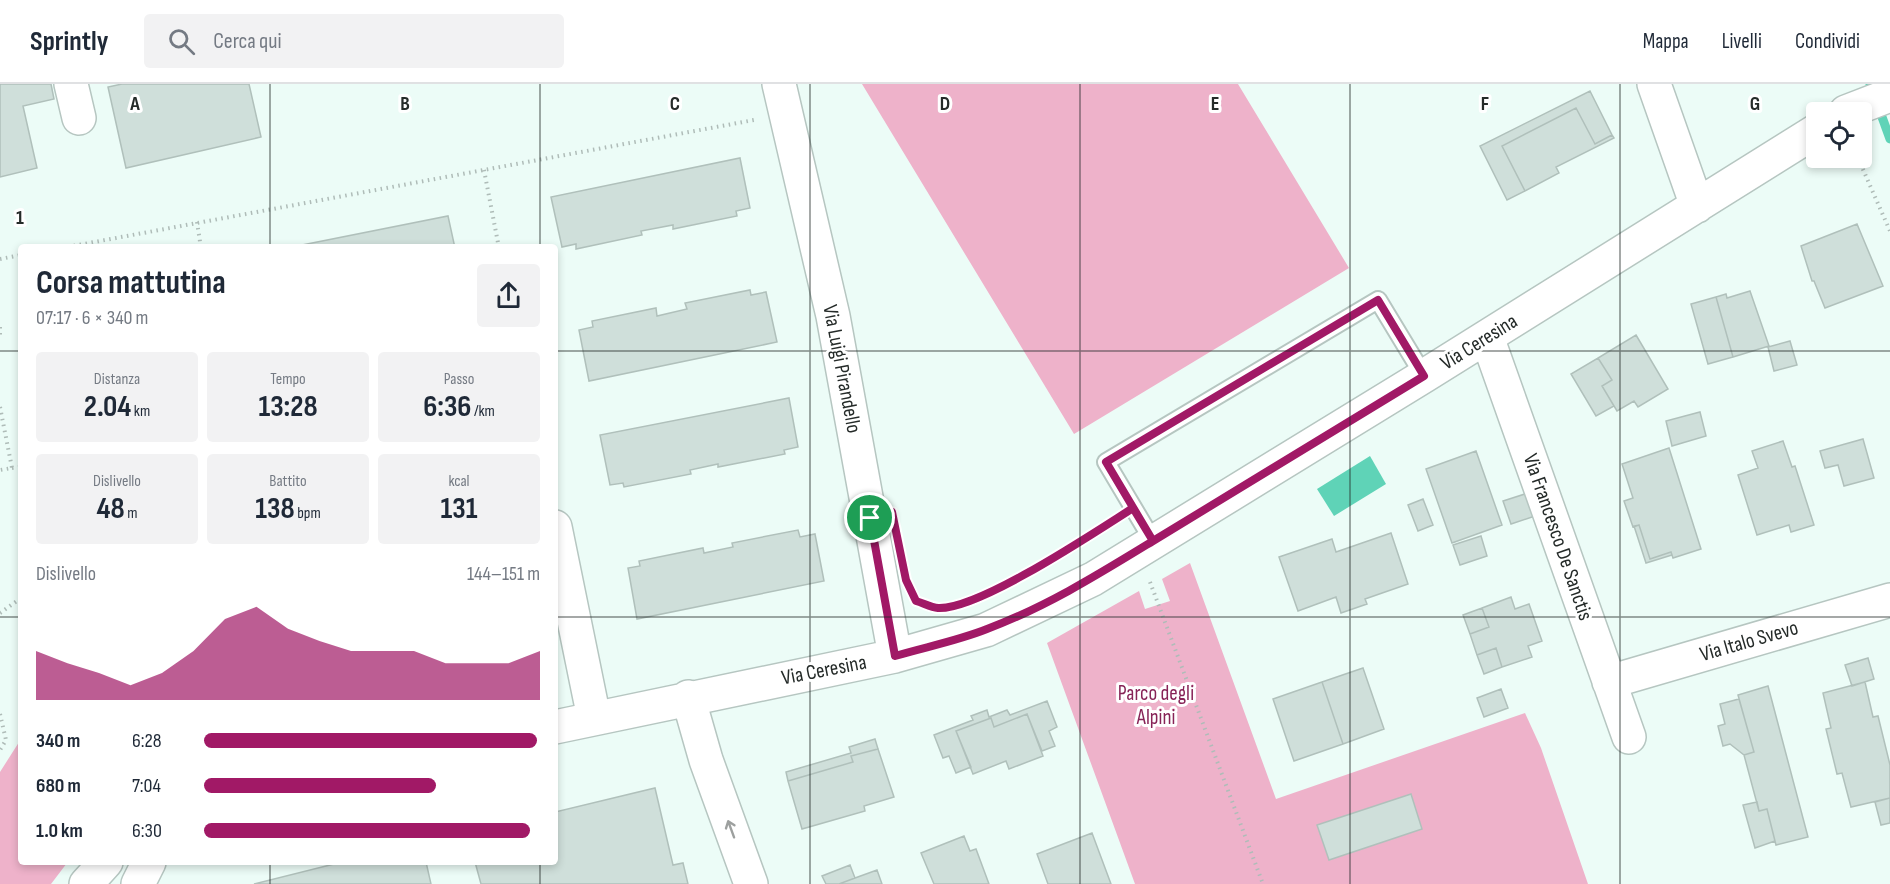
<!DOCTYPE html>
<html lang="it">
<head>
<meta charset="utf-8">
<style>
  :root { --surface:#fff; --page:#f2f2f3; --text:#1f2937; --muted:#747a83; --line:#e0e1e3; --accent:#a11966 }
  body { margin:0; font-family:"Sofia Sans Condensed",sans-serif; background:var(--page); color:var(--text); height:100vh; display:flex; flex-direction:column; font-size:22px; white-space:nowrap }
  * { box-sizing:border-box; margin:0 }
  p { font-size:20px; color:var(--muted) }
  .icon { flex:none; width:33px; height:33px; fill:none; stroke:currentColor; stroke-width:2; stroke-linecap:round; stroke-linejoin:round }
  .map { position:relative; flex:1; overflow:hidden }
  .sheet { position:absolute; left:18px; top:160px; width:540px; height:621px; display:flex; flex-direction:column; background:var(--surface); border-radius:6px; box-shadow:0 3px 9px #0003 }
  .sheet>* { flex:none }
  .tools { position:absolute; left:1806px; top:18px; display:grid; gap:12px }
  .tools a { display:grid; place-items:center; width:66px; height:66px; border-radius:6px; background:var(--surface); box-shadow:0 3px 9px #0003; font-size:30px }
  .pin { position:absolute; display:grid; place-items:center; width:51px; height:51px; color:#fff; margin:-26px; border:3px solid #fff; border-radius:50%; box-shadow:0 2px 6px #0007 }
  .round { display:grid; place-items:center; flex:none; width:63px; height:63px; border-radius:6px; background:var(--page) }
  .headline { display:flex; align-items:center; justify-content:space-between; height:102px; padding:0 18px }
  h1 { font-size:33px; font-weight:700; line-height:45px }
  .figures { display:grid; grid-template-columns:repeat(3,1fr); gap:9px; height:102px; padding:6px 18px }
  .figures div { display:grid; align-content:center; border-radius:6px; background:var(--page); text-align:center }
  .figures b { font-size:30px; font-weight:700 }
  .figures small { font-size:16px; font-weight:400 }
  .figures p { font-size:16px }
  .chart { height:168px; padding:12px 18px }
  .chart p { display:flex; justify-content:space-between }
  .chart svg { width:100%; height:108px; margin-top:6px; fill:var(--accent); opacity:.7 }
  ul { padding:0 18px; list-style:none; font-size:20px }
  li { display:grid; grid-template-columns:96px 72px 1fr; align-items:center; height:45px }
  li i { height:15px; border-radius:8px; background:var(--accent) }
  header { display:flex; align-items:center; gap:36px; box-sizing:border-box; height:84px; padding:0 30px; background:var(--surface); border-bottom:2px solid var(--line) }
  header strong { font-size:28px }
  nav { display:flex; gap:33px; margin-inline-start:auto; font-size:21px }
  .search { width:420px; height:54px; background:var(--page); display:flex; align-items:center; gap:15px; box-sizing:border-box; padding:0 21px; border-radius:6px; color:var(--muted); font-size:22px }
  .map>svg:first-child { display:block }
</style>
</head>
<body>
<header>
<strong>Sprintly</strong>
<div class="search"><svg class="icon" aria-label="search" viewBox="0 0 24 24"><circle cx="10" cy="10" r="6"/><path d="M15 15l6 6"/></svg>Cerca qui</div>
<nav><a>Mappa</a><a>Livelli</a><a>Condividi</a></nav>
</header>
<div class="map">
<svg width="1890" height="800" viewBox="0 0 1890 800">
  <rect width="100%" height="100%" fill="#ecfcf7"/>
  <!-- green -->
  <path fill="#eeb2ca" d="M862 0H1238L1349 184 1074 350Z
    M1190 479 1276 715 1525 629 1541 664 1588 800H1135L1047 559 1139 507 1145 525 1170 517 1162 495Z
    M21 655V778L67 779 51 800H0V688Z"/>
  <!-- water -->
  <path fill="#5fd3b7" d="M1370 372 1386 400 1334 432 1317 405Z"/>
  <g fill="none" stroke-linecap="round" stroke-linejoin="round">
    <!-- stream -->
    <path stroke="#5fd3b7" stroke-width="9" d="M1870 0 1890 55"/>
  </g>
  <!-- building -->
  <path fill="#cfdfda" stroke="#b0c0bb" stroke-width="1.5" d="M0 0H51L54 15 23 22 37 84 0 93Z
    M122 0H249L261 53 126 84 108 3Z
    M1590 7 1612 51 1595 60 1576 24 1502 62 1525 107 1507 116 1480 62Z
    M1576 24 1595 60 1612 51 1614 54 1556 83 1559 89 1525 107 1502 62Z
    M740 74 750 124 736 127 737 132 673 145V141L641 147 642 151 576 165V160L562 163 551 113Z
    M448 132 455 164H287Z
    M1857 140 1883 202 1825 224 1814 197H1812L1801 162Z
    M750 206 751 211 766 208 777 258 589 297 579 246 593 243 592 237 656 224 657 232 687 225 685 219Z
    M1750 207 1769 262 1733 273 1716 213 1726 210 1727 214Z
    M1716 213 1733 273 1708 280 1691 220Z
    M1636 251 1668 305 1638 323 1634 317 1617 327 1602 302 1612 296 1598 274Z
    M1790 257 1797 281 1774 287 1768 263Z
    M1598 274 1612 296 1602 302 1614 322 1596 332 1571 290Z
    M789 314 798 363 784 366 785 370 718 383V380L690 386 691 390 624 403 623 399 610 401 600 351Z
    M1700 328 1706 352 1672 362 1666 337Z
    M1863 355 1874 394 1844 402 1838 381 1825 384 1820 367Z
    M1783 357 1792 383 1795 382 1814 441 1791 448 1789 441 1757 451 1738 391 1758 384 1752 367Z
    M1669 364 1701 465 1673 474 1671 468 1650 475 1639 441 1633 443 1624 417 1633 414 1622 380Z
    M1476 367 1502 441 1452 459 1426 385Z
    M1528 409 1535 432 1511 440 1503 417Z
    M1423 415 1433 441 1418 447 1408 421Z
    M1639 441 1650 475 1671 468 1672 471 1646 479 1634 442Z
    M798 446 800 453 815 450 824 497 637 535 628 484 640 482 639 477 703 464 704 469 733 463 732 459Z
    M1391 449 1408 500 1365 515 1367 520 1341 529 1336 513 1298 527 1279 473 1332 455 1336 468Z
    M1481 452 1487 472 1460 481 1453 461Z
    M1511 513 1515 525 1529 520 1542 557 1528 562 1532 573 1502 583 1496 564 1477 571 1470 550 1489 543 1482 524Z
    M1482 524 1489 543 1470 550 1463 531Z
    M1496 564 1502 583 1484 590 1477 571Z
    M1868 574 1874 595 1852 602 1845 581Z
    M1363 584 1384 645 1343 660 1322 598Z
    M1322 598 1343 660 1294 677 1273 615Z
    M1865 598 1873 633 1878 632 1890 681V714L1851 723 1842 689 1837 690 1826 645 1831 644 1823 609Z
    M1768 602 1808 753 1776 761 1767 725 1759 727 1744 671 1754 668 1738 611Z
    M1501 605 1508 624 1484 633 1477 614Z
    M1739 615 1754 668 1744 671 1730 660 1723 662 1718 642 1725 640 1720 620Z
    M1047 617 1057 643 1049 647 1055 662 1042 667 1027 630 994 643 991 634 956 647 971 683 956 689 949 672 943 674 934 651 973 636 971 632 987 626 989 633 1007 626 1010 631Z
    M1027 630 1043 672 1009 685 1006 677 973 690 956 647 991 634 994 643Z
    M875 655 878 665 851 672 853 678 788 697 786 688 851 669 849 663Z
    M878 665 894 713 864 722 865 727 802 745 788 697 853 678 851 672Z
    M655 704 673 781 683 779 688 800H481L475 778H555V728Z
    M1411 710 1422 745 1329 776 1317 741Z
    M1890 714V739L1881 741 1875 718Z
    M1757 718 1759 727 1767 725 1775 757 1755 764 1743 721Z
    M1092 749 1111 800H1048L1037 770Z
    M964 752 970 767 976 765 989 800H934L921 769Z
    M342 778H426L431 800H254Z
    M850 781 855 794 839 800H826L822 792Z
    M877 786 882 800H839L855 794Z"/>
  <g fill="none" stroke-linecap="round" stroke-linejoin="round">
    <!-- lane casing -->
    <g stroke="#b6c6c1" stroke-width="20">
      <path id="lane" d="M1153 457 1106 378 1378 216 1424 292"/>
    </g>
    <!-- street casing -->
    <g stroke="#b6c6c1" stroke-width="36">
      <path id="street" d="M71 0 79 34
        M779 0 833 232 895 572
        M1654 0 1697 122
        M1846 28 1890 11
        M1487 253 1629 653
        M555 443 594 634
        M1609 598 1890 516
        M688 613 706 676 751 800
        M555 643 895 572 986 546 1093 495 1424 292 1816 47
        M86 800 106 778
        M138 800 149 778"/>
    </g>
    <!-- path -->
    <path stroke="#afbcb8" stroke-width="4" stroke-dasharray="1.5 4.5" stroke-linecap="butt" d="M1858 74 1890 147
      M484 86 499 164
      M197 138 201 164
      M62 164 754 36
      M0 175 21 171
      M0 243V254
      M0 323 12 384 0 386
      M12 384 21 383
      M1044 479 1112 437
      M1150 498 1263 800
      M917 517 939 524
      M0 529 21 514
      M0 630 6 656 0 666"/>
    <!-- lane -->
    <use href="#lane" stroke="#fff" stroke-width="16"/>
    <!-- street -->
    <use href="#street" stroke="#fff" stroke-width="33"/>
  </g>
  <!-- one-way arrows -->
  <defs><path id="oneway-shaft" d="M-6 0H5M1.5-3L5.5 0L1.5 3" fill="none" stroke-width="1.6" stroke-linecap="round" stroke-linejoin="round" transform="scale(1.5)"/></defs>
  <use stroke="#9da09f" href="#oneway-shaft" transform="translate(731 745) rotate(-110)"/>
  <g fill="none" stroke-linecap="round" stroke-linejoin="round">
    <!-- route casing -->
    <g stroke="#fff" stroke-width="12">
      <path id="route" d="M870 434 892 428 906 496 916 517C923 519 931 523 938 524 979 526 1095 448 1133 424L1153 457 1424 292 1378 216 1106 378 1153 457C1099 490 1046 523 987 545 957 557 925 563 895 572L870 434"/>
    </g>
    <!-- route -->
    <use href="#route" stroke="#a11966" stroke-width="8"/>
  </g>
  <!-- grid -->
  <path fill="none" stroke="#252b29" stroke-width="1.5" stroke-opacity="0.55" d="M270 0V164M540 0V164M810 0V800M1080 0V800M1350 0V800M1620 0V800M0 267H21M555 267H1890M0 533H21M555 533H1890M270 778V800M540 778V800"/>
  <g text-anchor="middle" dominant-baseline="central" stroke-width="6" stroke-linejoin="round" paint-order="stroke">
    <!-- street labels -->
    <g font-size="21" fill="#252b29" stroke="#fff">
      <text transform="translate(1479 258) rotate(-32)">Via Ceresina</text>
      <text transform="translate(842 285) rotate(79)">Via Luigi Pirandello</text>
      <text transform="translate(1558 453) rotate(71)">Via Francesco De Sanctis</text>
      <text transform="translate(1749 557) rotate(-16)">Via Italo Svevo</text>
      <text transform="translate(824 586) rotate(-11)">Via Ceresina</text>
    </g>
    <!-- park labels -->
    <g font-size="21" fill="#872357" stroke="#fff">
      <text x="1156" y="609">Parco degli<tspan x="1156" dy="24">Alpini</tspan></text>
    </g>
  </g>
  <g font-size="20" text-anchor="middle" font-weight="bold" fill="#252b29" stroke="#fff" stroke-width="6" stroke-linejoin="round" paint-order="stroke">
    <text x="135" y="26">A</text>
    <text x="405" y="26">B</text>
    <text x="675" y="26">C</text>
    <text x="945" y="26">D</text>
    <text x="1215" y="26">E</text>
    <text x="1485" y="26">F</text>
    <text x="1755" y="26">G</text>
    <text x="20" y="140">1</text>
  </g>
</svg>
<div class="tools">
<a><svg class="icon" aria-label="locate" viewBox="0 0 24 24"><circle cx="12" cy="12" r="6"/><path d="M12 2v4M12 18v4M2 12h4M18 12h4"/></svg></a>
</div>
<div class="pin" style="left:870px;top:434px;background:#1e9e55"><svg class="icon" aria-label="arrive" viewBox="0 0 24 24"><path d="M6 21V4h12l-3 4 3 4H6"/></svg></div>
<section class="sheet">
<div class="headline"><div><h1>Corsa mattutina</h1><p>07:17 · 6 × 340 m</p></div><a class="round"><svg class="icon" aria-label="share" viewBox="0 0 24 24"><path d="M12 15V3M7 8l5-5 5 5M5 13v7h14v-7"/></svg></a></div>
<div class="figures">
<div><p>Distanza</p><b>2.04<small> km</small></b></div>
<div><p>Tempo</p><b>13:28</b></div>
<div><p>Passo</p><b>6:36<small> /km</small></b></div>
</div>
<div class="figures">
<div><p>Dislivello</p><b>48<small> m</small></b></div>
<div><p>Battito</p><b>138<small> bpm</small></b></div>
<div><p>kcal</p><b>131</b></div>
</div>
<div class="chart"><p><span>Dislivello</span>144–151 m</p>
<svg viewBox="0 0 160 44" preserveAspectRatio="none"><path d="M0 44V24L10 29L20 33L30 38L40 33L50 24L60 11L70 6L80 15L90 20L100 24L110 24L120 24L130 29L140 29L150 29L160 24V44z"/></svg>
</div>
<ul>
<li><b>340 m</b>6:28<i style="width:99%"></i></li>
<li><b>680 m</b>7:04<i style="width:69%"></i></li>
<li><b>1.0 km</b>6:30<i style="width:97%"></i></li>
</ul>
</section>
</div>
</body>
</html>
